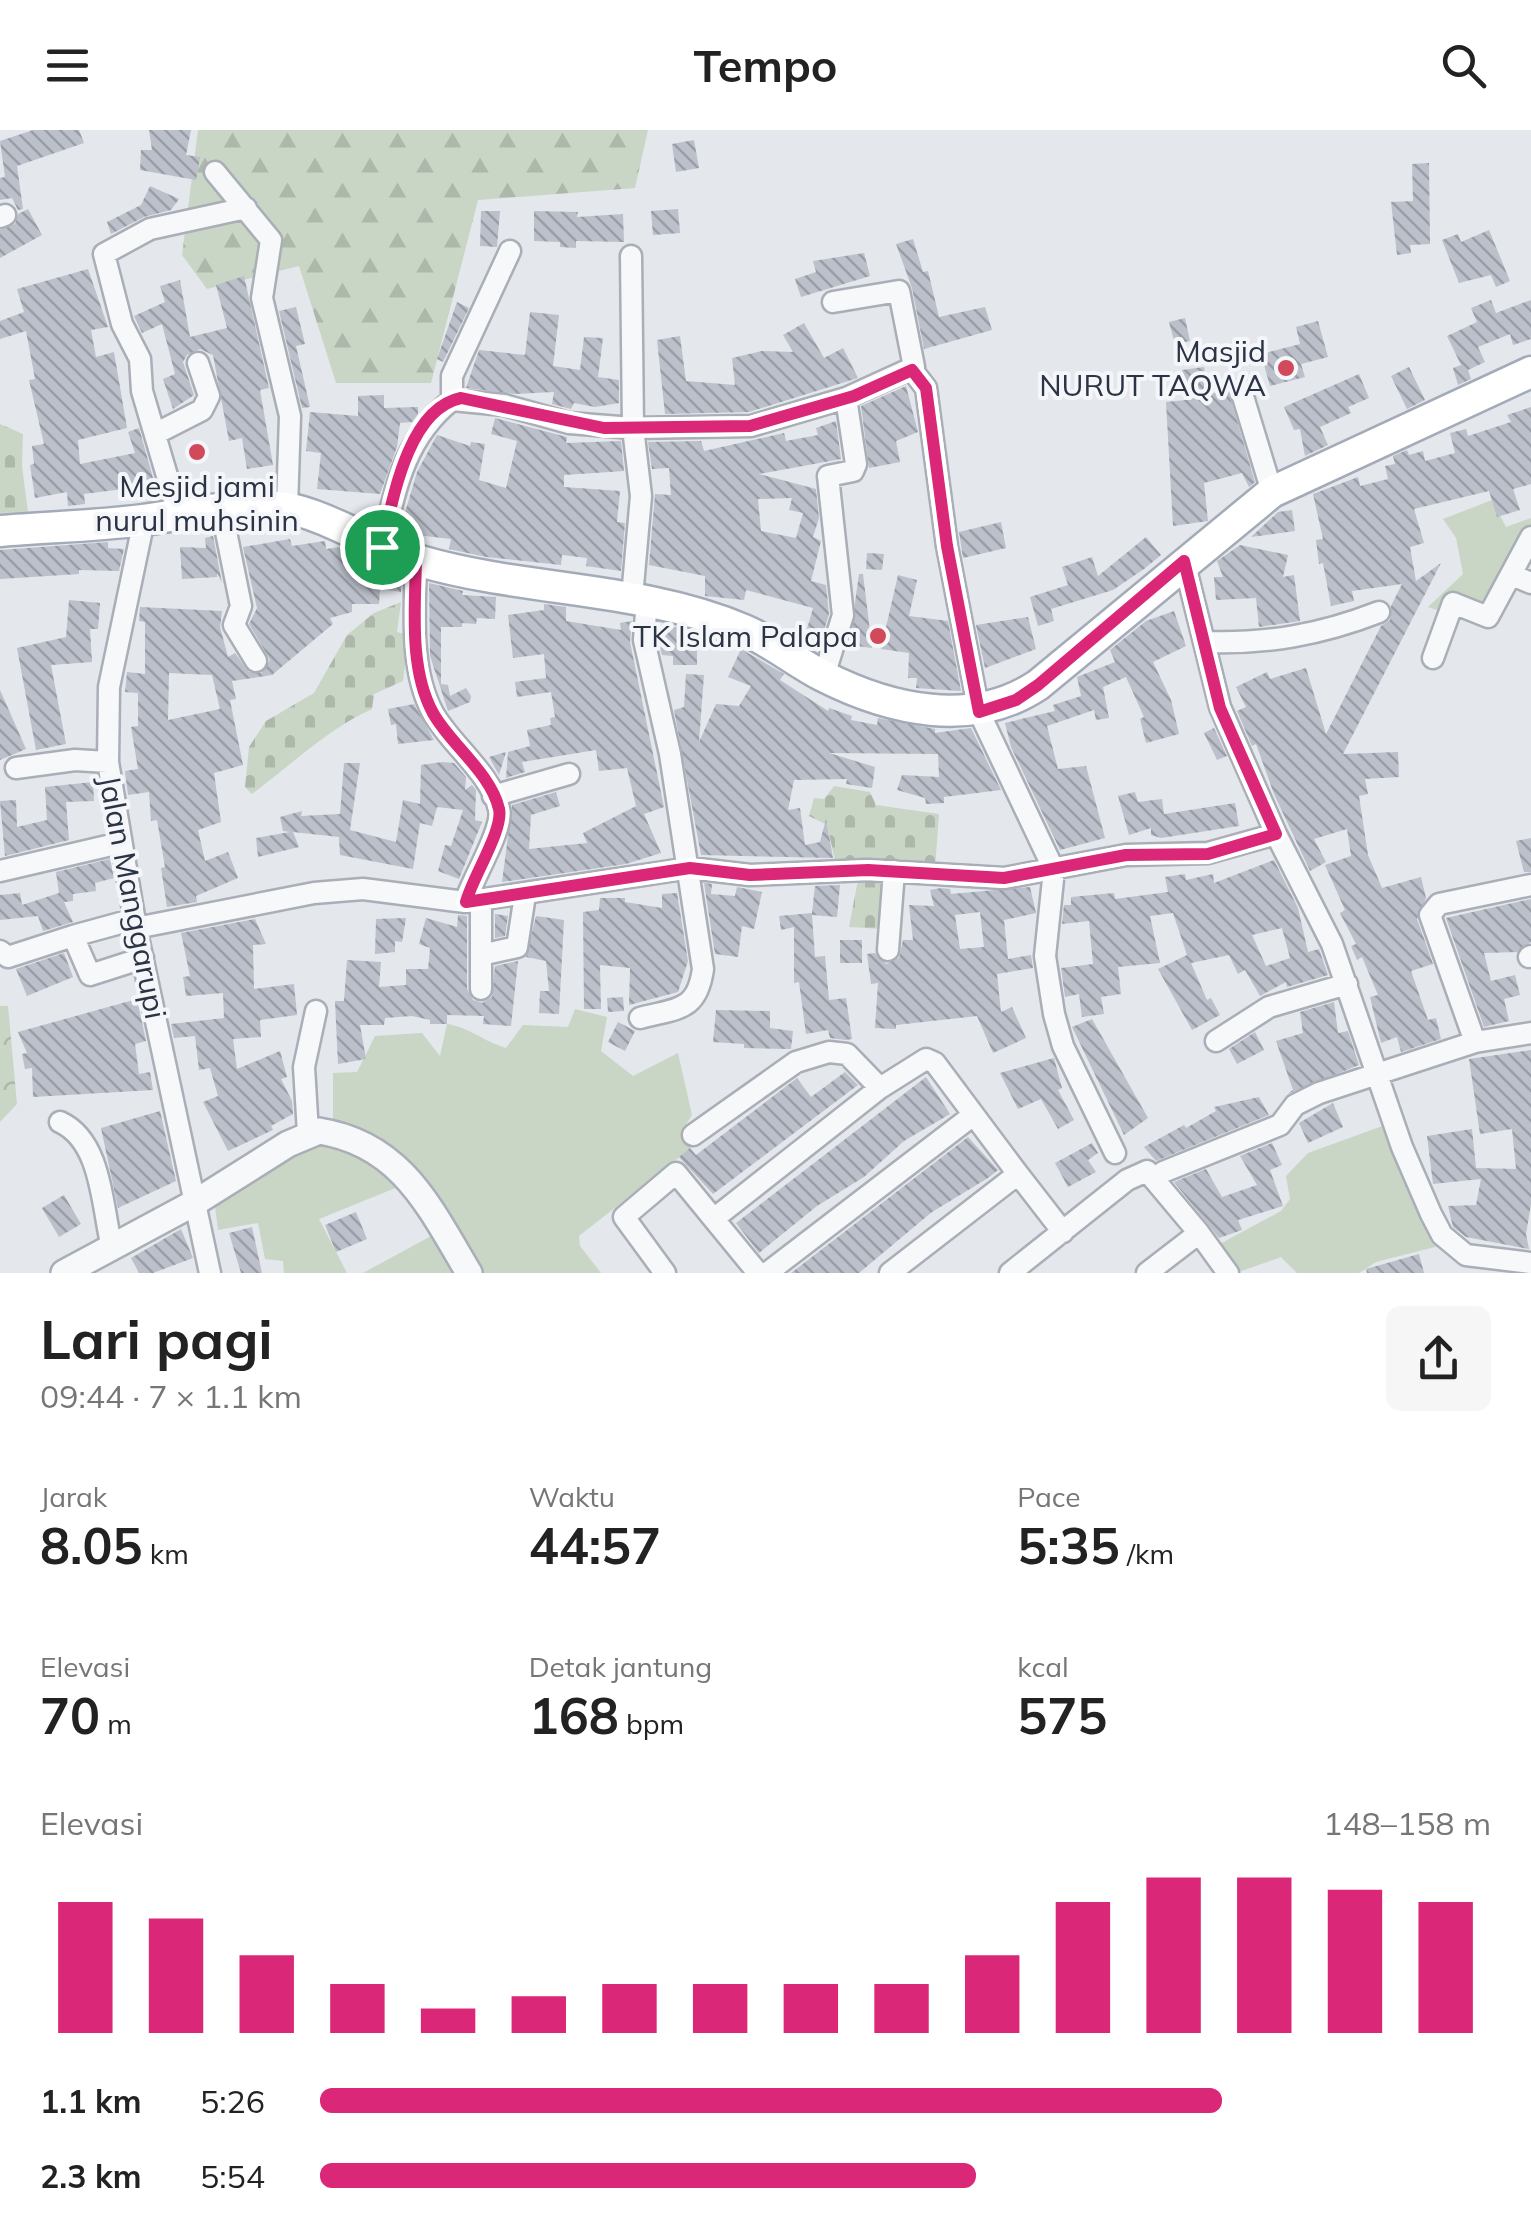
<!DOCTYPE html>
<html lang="id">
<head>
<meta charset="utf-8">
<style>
  :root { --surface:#fff; --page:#f6f6f6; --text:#222; --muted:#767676; --accent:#db2777 }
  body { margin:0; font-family:Mulish,sans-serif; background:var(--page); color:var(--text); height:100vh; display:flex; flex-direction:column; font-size:38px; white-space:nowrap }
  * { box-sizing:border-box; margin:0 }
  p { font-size:32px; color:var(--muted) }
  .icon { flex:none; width:55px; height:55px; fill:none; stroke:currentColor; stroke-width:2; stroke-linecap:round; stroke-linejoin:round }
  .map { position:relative; height:1143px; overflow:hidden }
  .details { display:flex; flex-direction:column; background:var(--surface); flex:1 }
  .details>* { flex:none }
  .pin { position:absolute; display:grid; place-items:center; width:85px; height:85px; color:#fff; margin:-42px; border:5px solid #fff; border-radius:50%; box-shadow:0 2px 10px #0007 }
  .round { display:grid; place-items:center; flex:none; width:105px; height:105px; border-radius:15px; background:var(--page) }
  .overview { display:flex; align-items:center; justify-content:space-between; height:170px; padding:0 40px }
  h1 { font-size:55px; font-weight:700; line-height:75px }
  .figures { display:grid; grid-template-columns:repeat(3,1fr); gap:15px; height:170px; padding:10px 40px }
  .figures div { display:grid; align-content:center }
  .figures b { font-size:50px; font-weight:700 }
  .figures small { font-size:28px; font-weight:400 }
  .figures p { font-size:28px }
  .chart { height:280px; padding:20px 40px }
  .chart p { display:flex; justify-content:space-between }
  .chart svg { width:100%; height:180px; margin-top:10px; stroke:var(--accent); stroke-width:6 }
  ul { padding:0 40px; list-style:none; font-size:32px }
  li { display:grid; grid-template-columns:160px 120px 1fr; align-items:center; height:75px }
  li i { height:25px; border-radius:12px; background:var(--accent) }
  header { display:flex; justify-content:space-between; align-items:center; height:130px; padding:0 40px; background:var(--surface); font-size:45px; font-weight:700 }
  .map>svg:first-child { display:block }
</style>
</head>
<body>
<header><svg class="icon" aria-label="menu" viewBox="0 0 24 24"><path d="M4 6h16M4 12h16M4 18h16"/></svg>Tempo<svg class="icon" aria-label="search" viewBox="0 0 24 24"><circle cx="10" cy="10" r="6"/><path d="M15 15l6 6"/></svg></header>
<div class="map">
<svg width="1531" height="1143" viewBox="0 0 1531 1143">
  <defs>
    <pattern id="forest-firs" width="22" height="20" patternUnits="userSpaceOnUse" patternTransform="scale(2.5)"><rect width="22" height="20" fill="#c9d6c5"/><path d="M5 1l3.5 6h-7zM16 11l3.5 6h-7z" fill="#adb8ab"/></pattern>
    <pattern id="cemetery-stones" width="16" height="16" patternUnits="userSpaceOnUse" patternTransform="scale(2.5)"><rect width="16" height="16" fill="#c9d6c5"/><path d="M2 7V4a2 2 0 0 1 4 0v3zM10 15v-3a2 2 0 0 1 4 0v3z" fill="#adb8ab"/></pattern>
    <pattern id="park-crowns" width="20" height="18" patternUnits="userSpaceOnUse" patternTransform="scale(2.5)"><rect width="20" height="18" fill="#c9d6c5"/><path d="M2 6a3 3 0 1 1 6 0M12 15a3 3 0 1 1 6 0" fill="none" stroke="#adb8ab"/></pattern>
    <pattern id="building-back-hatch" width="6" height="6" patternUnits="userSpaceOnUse" patternTransform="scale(2.5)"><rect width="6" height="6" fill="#bbc0ca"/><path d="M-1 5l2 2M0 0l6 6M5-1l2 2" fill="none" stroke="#989da6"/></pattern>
  </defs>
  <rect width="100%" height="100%" fill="#e4e7ec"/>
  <!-- grass -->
  <path fill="#c9d6c5" d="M1492 370 1506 397 1531 388C1531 428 1518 456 1497 489L1479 493 1428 477 1463 444 1456 408 1443 389Z
    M575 879 607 887 601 921 633 946 678 923 692 985 682 1001 691 1018 579 1106 580 1116 601 1143H477C438 1080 410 1011 333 990V943L357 942 375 906 422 903 440 926 447 894C471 898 483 911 506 918L523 895 568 897Z
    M1388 994 1424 1091 1439 1116 1376 1132 1359 1143H1297L1281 1127 1236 1143 1218 1115 1281 1081 1290 1069 1286 1046 1308 1023Z
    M315 1010C343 1017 385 1027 398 1057L319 1089 347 1143H284L283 1131 265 1129 258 1093 218 1100 215 1076Z
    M433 1105 454 1143H363Z"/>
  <!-- forest -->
  <path fill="url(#forest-firs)" d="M198 0H648L635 58 478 70 431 253H336L299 136 207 159 182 125Z"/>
  <!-- cemetery -->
  <path fill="url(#cemetery-stones)" d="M0 294 23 304 22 336 28 382 0 383Z
    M401 472 397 502 409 505 403 551 374 564 372 579C329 598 291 635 252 664L245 657 249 617 266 591 314 563 347 505 374 483Z
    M834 656 870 662 876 675 939 684 935 738 835 730 827 695 809 686 814 668 824 669Z
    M889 749 882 799 849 797 858 750Z"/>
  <!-- park -->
  <path fill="url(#park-crowns)" d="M0 876H8L17 974 0 992Z"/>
  <!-- building -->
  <path fill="url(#building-back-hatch)" fill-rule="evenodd" d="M33 0H79L84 13 17 36 23 79 18 80 12 68 0 70V48L5 47 0 11Z
    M149 0H191L186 25 200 27 196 50 140 40 141 20H152Z
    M694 10 699 38 676 42 672 14Z
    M1429 33 1430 114 1410 115 1411 123 1397 125 1391 72 1413 71 1412 34Z
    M150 56 179 69 171 80 144 87 111 104 107 92 141 75Z
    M28 79 42 105 0 128V100L15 94 18 84Z
    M678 79 680 103 653 105 651 81Z
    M481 81H500L497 117 480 116Z
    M534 81 578 82 577 87 623 84 624 112 576 111V118L560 117V112L534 111Z
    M1489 100 1510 151 1496 157 1491 145 1459 153 1442 110 1458 104 1461 112Z
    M913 109 923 142 928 141 939 187 985 177 992 200 924 219 912 158 896 114Z
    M864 123 870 146 801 167 795 149 816 142 813 131Z
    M88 139 108 197 91 200 96 227 114 222 127 298 78 310 80 334 135 323 128 302 139 298 155 355 84 364 85 374 68 376 67 362 35 368 30 335 34 334 32 316 44 314 29 250 35 249 26 201 0 209V191L24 182 17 159Z
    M244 146 269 258 260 260 273 335 247 339 242 308 229 311 213 225 200 219 187 225 183 232 194 265 173 279 163 249 175 244 162 194 142 203 134 186 165 172 160 156 180 150 190 207 227 198 216 155Z
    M1491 170 1496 183 1531 170V209L1513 215 1510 204 1478 217 1485 232 1468 240 1471 249 1458 255 1453 238 1461 235 1447 206 1477 192 1471 178Z
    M457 172 469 178 443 232 437 229Z
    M296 177 305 214 296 216 310 277 302 278 279 181Z
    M530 182 559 185 553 236 580 240 584 207 603 208 598 247 619 250V273L595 277 574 273 571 279 552 274 554 262 515 264 466 258 479 220 525 225Z
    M1185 188 1190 211 1175 214 1169 192Z
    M1318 191 1328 227 1301 234 1305 247 1270 256 1261 224 1300 214 1296 197Z
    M804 193 824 228 843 218 858 248 749 282 665 284 657 210 680 206 686 251 735 255 732 228 762 221 793 222 783 205Z
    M1204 237 1208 264 1228 260 1255 352 1249 357 1242 343 1204 353 1208 391 1173 396 1166 272 1186 270 1182 240Z
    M1409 237 1425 270 1407 279 1391 246Z
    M1359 244 1369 268 1348 277 1351 283 1320 297 1328 315 1305 326 1300 299 1294 300 1284 277Z
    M906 256 918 302 896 311 900 332 869 338 861 276Z
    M384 265V278L418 277V284L412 292 400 293 397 317 380 364 317 359 321 323 306 321 310 282 358 286V266Z
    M1531 277V354L1513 359 1520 380 1497 387 1489 361 1414 379 1424 413 1410 417 1416 451 1441 433 1343 624 1398 622 1399 647 1365 649 1368 664 1359 666 1368 725 1382 758 1421 747 1426 768 1417 789 1433 834 1411 841 1428 890 1436 888 1441 909 1401 922 1397 907 1381 913 1370 867 1378 865 1362 827 1357 830 1351 816 1356 814 1340 783 1345 780 1325 735 1351 726 1347 699 1314 709 1326 732 1310 741 1274 664 1256 614 1252 616 1237 581 1246 577 1236 557 1267 542 1270 549 1306 538 1326 604 1381 496 1390 490 1391 476 1402 454 1352 461 1354 471 1331 476 1323 433 1319 434 1316 410 1323 409 1313 364 1358 347 1360 356 1388 349 1385 336 1395 334 1393 326 1407 320 1409 325 1423 321 1425 331 1455 323 1450 303 1466 299 1468 306 1511 292 1507 285Z
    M495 288 567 307 566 313 621 311 624 341 564 345V357L620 361 617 392 625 393 621 441 586 436 587 428 562 425 561 435 486 427 449 419 451 409 399 403 417 342 437 305 470 316 471 312 485 314 479 350 506 358 517 311 491 304Z
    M836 291 841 329 759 344 816 359 819 388 813 407 821 411 811 451 826 455 829 484 821 510 805 506 813 478 746 460 744 470 705 466V446L649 435 655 364 671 365 669 338 652 339 648 312 701 311 704 321 784 303 786 311 818 305 816 298ZM792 368 789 380 803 383 796 408 761 401 758 369Z
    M1292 380 1295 401 1251 407 1278 382Z
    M1001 392 1006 418 963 428 959 402Z
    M213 406 222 453 217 443V447L182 449 180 417 206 418 205 408Z
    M1146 407 1161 425 1144 439 1113 460 1051 479 1054 491 1038 496 1030 467 1068 455 1062 437 1092 427 1098 446Z
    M290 409 292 416 325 411 326 419 340 417 349 426 402 445 401 462 380 459 379 474H352V482L330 488 333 494 272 545 232 551 236 569 230 570 243 635 214 643 221 692 198 700 205 731 228 722 238 748 196 766 197 772 167 777 161 738 165 737 157 690 151 691 149 662 128 665 125 641 138 639 131 597 138 596V563L125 562 127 542 145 544V492L139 491 140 477 222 481 220 497 228 527 235 523 249 542 262 543 270 530 249 494 257 478 243 417ZM169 543 212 545 220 579 168 590Z
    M108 412V418L124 419 119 441 79 440V444L0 449V420Z
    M1240 415 1288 425 1283 447 1294 445 1300 491 1259 497 1256 468 1216 470 1214 447H1223L1217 431Z
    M867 423 884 424 882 440 866 439Z
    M859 444H863L872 518 849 515Z
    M898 445 917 450 909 486 948 491 961 561 916 558 917 548H908L909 523 881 519Z
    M429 453 463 461 462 465 496 467 495 489 477 488 476 494 462 493V497H441V554L448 555 450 566 466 558 471 566 470 572 448 581 430 526Z
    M69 470 100 473 98 499H90L92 532 51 535 66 614 36 620 17 518 66 507Z
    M544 474 566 477V491L621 500 620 493 632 491 630 512 664 677 644 684 661 723 626 734 502 752 512 675 556 662 560 676 531 685 529 719 587 713 583 703 636 676 627 638 599 641 596 620 522 632 525 642 506 648 508 622 530 616 527 600 551 595 550 588 555 587 551 562 517 567 515 552 546 548 544 524 513 528 508 485 544 480Z
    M1174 481 1186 516 1153 532 1171 570 1179 604 1146 613 1140 589 1144 587 1126 547 1103 557 1109 588 1096 590 1094 580 1047 596 1058 639 1086 636 1105 708 1060 720 1011 617 1005 593 1055 581 1053 575 1081 566 1077 547 1115 532 1110 520 1146 491Z
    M1028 487 1036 519 985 538 976 495Z
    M676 497 718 510 717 517H697V535H673V526L662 525 658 509 659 498Z
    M741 519 784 544 780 550 828 581 829 578 852 586 851 590 877 595 878 588 935 599V603L971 598 1001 660 944 667V673L926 674 925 668 897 660 902 645 939 647 938 624 829 623 875 637 872 658 846 654 847 649 794 650 788 680 800 678 805 715 820 712 826 689 833 728 701 725 674 580 684 577 686 544 704 545 699 612 716 574 739 576 751 556 728 547Z
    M0 560 26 619 0 630Z
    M414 574 434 610 398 614 396 594 391 595 388 579Z
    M1214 598 1227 626 1217 630 1204 603Z
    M506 622 499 645 489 627Z
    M442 632 454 633 466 647 465 660 472 655 476 660 475 690 482 692 459 749 438 741 445 715 451 716 463 680 437 677 432 696 420 693 413 739 340 725 339 707 293 702 299 717 258 727 256 708 290 702 283 701 280 687 302 681 301 686 340 684 344 633H360L350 700 396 712 403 670 420 674 421 635Z
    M93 652 94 671 66 672 69 710 5 726 0 671 16 670 17 697 47 690 45 657Z
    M1135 662 1138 672 1162 669 1164 684 1235 673 1239 696 1161 708 1151 705V698L1129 705 1118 666Z
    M1531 708V742H1524L1516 711Z
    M110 729 114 748 95 753 96 761 73 764V771L64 772 73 792 43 801 38 786 0 790V765L20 763 22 775 59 763 56 742Z
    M1274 730 1298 778 1308 822 1319 819 1328 845 1287 857 1286 852 1260 866 1245 840 1238 844 1229 825 1191 833 1207 870 1211 868 1220 885 1192 900 1158 839 1187 825 1173 783 1150 786 1160 833 1118 837 1121 864 1101 867 1104 884 1082 887 1079 864 1065 867 1061 838 1093 834 1089 791 1062 794 1064 775H1071V767L1114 763 1115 769 1168 762 1165 747 1185 744 1186 750 1213 744 1214 753ZM1282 798 1290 828 1266 836 1252 805Z
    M704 753 712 754 711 764 735 766 737 757 762 762 754 799 742 796 738 827 715 824Z
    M840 755 837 787 812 785 815 827 825 826 829 870 846 868 852 909 846 910 830 908 828 900 806 904 799 852 794 853V797L781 800 779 786 812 783 815 756Z
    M1030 757 1036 783 1004 790 1008 829 1031 825 1033 838 997 844 1001 882 1012 877 1026 908 993 923 977 886 896 895V899L875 898 878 853 871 854 867 824 875 823 886 834 899 828 903 810H913L909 775 934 776 930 760 941 758 950 759 951 764ZM980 782 984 817 960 819 955 785Z
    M677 763 688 831 678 862 629 875 630 838 600 835 601 879H584L583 782 599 780 600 768H625V772L662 778V764Z
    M1531 769V812L1517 822 1484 823 1491 851 1515 845 1520 865 1504 869 1509 891 1484 897 1446 788Z
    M495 784 508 786 505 806 495 808Z
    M458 785 467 786V859L473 870 482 873 492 867 495 836 518 831 511 896 483 894 484 886 447 885V894H430V890L412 886 385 888 384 895H360L366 929 338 934 335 871H344L347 830 381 832 379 857 406 855V839H428L430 818 419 814 426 788 457 797Z
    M536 786 564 790 559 884 539 883 540 861H549L546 831 526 827Z
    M406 788 402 812 395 811V822L375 824 376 789Z
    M255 789 266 814 253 815 254 859 294 854 297 885 260 890 261 907 233 909 237 939 280 921 287 947 281 949 292 971 293 984 271 996 273 1000 228 1021 203 972 218 966 210 938 199 940 195 906 174 908 171 894 224 888 223 863 186 866 183 847 190 846 181 803Z
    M840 810H862V833H840Z
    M64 823 73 847 27 866 16 839Z
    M623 867 624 881 608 882 607 868Z
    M137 869 146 911 135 914 139 944 150 942 153 960 33 967 32 938 25 939 22 924 27 923 18 902Z
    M1334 872 1338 903 1348 901 1359 935 1287 964 1293 960 1276 911 1303 903 1300 882Z
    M716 880 770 881V898L793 901 791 919 744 918V914L713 912Z
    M1092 889 1148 988 1124 1005 1072 897Z
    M618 892 635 901 625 921 608 912Z
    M1255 902 1264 920 1237 934 1229 919Z
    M1531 920V1074L1526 1104 1529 1119 1466 1107 1453 1097 1448 1076 1476 1075 1481 1049 1433 1054 1427 1006 1472 999 1476 1038 1516 1039 1512 999 1480 1004 1469 929Z
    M1054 928 1062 958 1058 960 1074 990 1058 999 1041 969 1018 979 1000 943Z
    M845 942 858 955 713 1064 679 1027 690 1018 696 1025 797 948 811 967Z
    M926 947 950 984 904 1011 864 1047 817 1076 759 1123 736 1093Z
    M1259 967 1269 985 1156 1031 1144 1017 1184 995 1186 998 1216 981 1214 977Z
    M1333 973 1343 997 1308 1013 1299 993Z
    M160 981 176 1051 118 1078 101 998Z
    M968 1007 998 1040 988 1048 932 1082 859 1143H791Z
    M1092 1013 1098 1023 1088 1030 1096 1042 1068 1057 1055 1033Z
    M1272 1013 1282 1035 1270 1040 1283 1076 1238 1090 1242 1100 1219 1108 1174 1052 1206 1039 1222 1067 1257 1055 1240 1026Z
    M64 1065 81 1094 59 1107 42 1078Z
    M356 1082 367 1109 336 1122 325 1095Z
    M252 1097 262 1143H241L229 1103Z
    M181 1099 193 1128 153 1143H139L131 1128Z
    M1419 1124 1424 1143H1367L1366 1139Z"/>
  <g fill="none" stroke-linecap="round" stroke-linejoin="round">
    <!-- minor casing -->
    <g stroke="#a9aeb7" stroke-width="25">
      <path id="minor" d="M215 42 271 110 262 168 290 286 287 378
        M0 87 5 85
        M631 126 633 298 751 296 846 268 856 334 853 341 828 346 843 485 824 546
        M833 172 899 161 914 237 846 268
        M912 240 926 258 947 416 979 582 1054 740 1045 826 1054 884 1063 916 1115 1023
        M1241 260 1272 362
        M452 270V246L510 121
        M155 304 202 280 209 266 198 233
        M222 382 241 476 234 495 256 531
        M178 383 142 261 140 229 122 194 104 124 150 99 246 78
        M144 390 109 557 108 632 136 798 210 1143
        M382 417C395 360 404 308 452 270L504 275 569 293 633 298 641 366 632 467
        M416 430C415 479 409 539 433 583 450 614 491 643 499 679 504 699 472 749 465 772
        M1184 431 1220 577 1276 704 1332 814 1402 1017 1431 1084 1442 1105 1466 1125 1531 1133
        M1512 445 1531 453
        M1205 512C1267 514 1320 505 1379 482
        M1433 528 1453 473 1488 487 1531 407
        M16 638 75 630 108 632
        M493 666 569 644
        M0 741 120 713
        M136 798 314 763 363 759 465 772 690 738 750 745 867 740 1004 748 1126 725 1208 723 1276 704
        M73 806 135 789
        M888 820 894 741
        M0 821 8 827 73 806 90 845 143 828
        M481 825 517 817 525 765
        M1529 827 1531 826
        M481 859V771
        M640 888C677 878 697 882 703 839L670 624 644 510 647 469
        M1216 911 1269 877 1347 854
        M1475 912 1430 785 1439 774 1531 755
        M60 992C102 1011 102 1077 112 1118
        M308 1003 304 937 316 881
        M693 1005 796 932 829 922 847 924 880 958
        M1163 1042 1280 995 1295 975 1319 963 1475 912 1531 903
        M1018 1044 1063 1102
        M716 1087 880 958 926 929 935 933 1018 1044 890 1143
        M1199 1103 1228 1143
        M665 1143 624 1087 676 1043 758 1143
        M767 1143 972 986
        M1010 1143 1127 1050 1147 1041 1199 1103 1147 1143"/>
    </g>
    <!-- tertiary casing -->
    <g stroke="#a9aeb7" stroke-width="30">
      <path id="tertiary" d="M64 1143 196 1072 288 1014 319 1001C402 1014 430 1078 469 1143"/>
    </g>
    <!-- primary casing -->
    <g stroke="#a3abb8" stroke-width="35">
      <path id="primary" d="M0 401C48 397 96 396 143 390 185 384 244 372 286 378 325 384 379 419 420 431 526 462 641 456 744 500 772 512 796 532 823 546 890 580 972 599 1038 555L1272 362 1531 242"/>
    </g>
    <!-- minor -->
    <use href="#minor" stroke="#f7f8fa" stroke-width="20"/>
    <!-- tertiary -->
    <use href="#tertiary" stroke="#f7f8fa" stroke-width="25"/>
    <!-- primary -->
    <use href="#primary" stroke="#fff" stroke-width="30"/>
  </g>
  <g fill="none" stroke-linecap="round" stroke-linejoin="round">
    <!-- route casing -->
    <g stroke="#fff" stroke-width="20">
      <path id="route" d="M912 240 926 258 947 416 979 582 1016 570 1038 555 1184 431 1220 578 1276 704 1208 724 1126 725 1004 748 868 740 750 745 690 738 466 772C472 748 504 699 499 679 491 643 450 614 433 583 409 539 415 479 416 430L382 417C392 373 407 279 461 268L604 298 750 296 854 266Z"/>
    </g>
    <!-- route -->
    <use href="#route" stroke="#db2777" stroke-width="12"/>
  </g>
  <!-- markers -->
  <g fill="#d1495b" stroke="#f4f6f9" stroke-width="4">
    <circle cx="1286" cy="238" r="10"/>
    <circle cx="197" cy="322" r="10"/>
    <circle cx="878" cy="506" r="10"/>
  </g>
  <g text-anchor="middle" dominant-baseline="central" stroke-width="8" stroke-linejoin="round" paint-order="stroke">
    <!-- poi labels -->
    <g font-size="30" fill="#2b3445" stroke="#f4f6f9" text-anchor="end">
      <text x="1266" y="221">Masjid<tspan x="1266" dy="34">NURUT TAQWA</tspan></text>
      <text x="197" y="356" text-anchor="middle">Mesjid jami<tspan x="197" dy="34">nurul muhsinin</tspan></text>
      <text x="858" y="506">TK Islam Palapa</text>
    </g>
    <!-- street labels -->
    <g font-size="30" fill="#2b3445" stroke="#f4f6f9">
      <text transform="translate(133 767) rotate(79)">Jalan Manggarupi</text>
    </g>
  </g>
</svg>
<div class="pin" style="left:382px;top:417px;background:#1e9e55"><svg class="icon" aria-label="arrive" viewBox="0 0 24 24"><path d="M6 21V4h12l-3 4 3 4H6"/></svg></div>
</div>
<section class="details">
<div class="overview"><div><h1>Lari pagi</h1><p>09:44 · 7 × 1.1 km</p></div><a class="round"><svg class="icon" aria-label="share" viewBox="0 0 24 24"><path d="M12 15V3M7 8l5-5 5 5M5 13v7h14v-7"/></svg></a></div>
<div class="figures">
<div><p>Jarak</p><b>8.05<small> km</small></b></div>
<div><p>Waktu</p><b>44:57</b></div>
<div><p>Pace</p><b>5:35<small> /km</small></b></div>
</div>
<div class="figures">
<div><p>Elevasi</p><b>70<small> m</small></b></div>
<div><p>Detak jantung</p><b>168<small> bpm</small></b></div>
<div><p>kcal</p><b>575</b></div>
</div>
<div class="chart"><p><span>Elevasi</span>148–158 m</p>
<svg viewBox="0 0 160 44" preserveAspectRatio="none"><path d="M5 44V12M15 44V16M25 44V25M35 44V32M45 44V38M55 44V35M65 44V32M75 44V32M85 44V32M95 44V32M105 44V25M115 44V12M125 44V6M135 44V6M145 44V9M155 44V12"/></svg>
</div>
<ul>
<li><b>1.1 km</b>5:26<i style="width:77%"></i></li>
<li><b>2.3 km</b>5:54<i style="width:56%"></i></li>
</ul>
</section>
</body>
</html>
